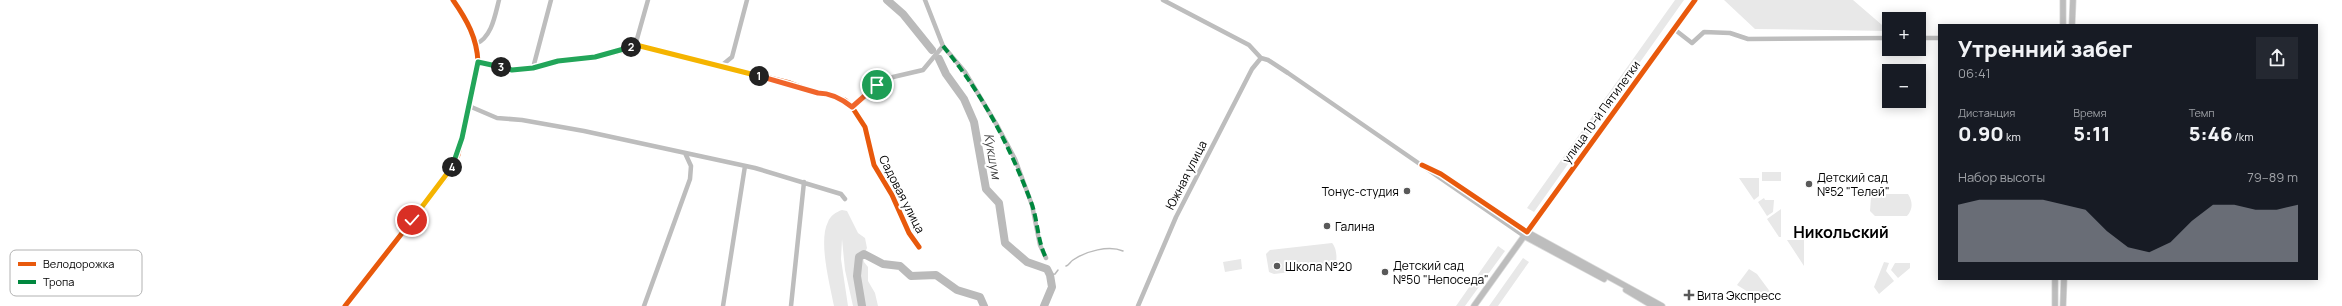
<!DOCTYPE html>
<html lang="ru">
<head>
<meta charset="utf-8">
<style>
  :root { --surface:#171b24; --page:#242831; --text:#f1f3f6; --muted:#9ea1a6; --accent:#8c9099 }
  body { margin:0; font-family:Manrope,sans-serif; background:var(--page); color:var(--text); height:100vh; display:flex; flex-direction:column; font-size:15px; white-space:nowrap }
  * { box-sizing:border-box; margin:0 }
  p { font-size:13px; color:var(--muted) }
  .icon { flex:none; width:22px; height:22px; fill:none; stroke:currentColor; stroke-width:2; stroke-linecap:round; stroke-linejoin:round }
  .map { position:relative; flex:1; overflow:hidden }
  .side { position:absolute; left:1938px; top:24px; width:380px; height:256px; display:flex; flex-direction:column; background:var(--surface); border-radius:0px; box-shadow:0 2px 10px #0003 }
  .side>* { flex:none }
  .fabs { position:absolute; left:1882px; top:12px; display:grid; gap:8px }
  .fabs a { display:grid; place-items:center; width:44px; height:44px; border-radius:0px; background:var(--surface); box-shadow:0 2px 10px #0003; font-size:20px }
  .pin { position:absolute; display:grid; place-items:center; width:34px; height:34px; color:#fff; margin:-17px; border:2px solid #fff; border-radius:50%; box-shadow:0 1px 4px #0007 }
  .km { position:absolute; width:20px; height:20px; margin:-10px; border-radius:50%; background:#222; color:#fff; font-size:11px; line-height:20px; text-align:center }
  .round { display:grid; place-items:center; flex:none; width:42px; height:42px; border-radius:0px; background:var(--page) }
  .headline { display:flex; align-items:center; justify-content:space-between; height:68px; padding:0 20px }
  h1 { font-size:22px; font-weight:800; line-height:30px }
  .stats { display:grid; grid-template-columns:repeat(3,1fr); gap:6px; height:68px; padding:4px 20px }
  .stats div { display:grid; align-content:center }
  .stats b { font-size:20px; font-weight:800 }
  .stats small { font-size:11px; font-weight:400 }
  .stats p { font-size:11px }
  .chart { height:112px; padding:8px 20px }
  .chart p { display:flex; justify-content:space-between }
  .chart svg { width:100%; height:72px; margin-top:4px; fill:var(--accent); opacity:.7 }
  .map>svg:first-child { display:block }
</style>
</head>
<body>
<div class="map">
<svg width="2342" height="306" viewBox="0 0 2342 306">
  <rect width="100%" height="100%" fill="#fff"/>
  <!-- green -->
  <path fill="#e8e8e8" d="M1675 0H1684L1534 212 1527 208Z
    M1724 0H1853L1889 31 1755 29Z
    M1762 172H1781V181H1762Z
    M1739 178H1759V196L1754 200Z
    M1876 194H1908C1913 202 1913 209 1907 216H1875L1870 211 1871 197Z
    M1764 198 1765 200H1774L1773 212 1767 216 1758 202Z
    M1781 209V237H1779L1767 219Z
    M842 210 847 211 858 233 865 238 867 248 863 257 864 262 868 267V281L875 293 878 306H853L845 270 842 239 841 259 848 306H834C830 285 818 241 828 222 830 216 836 212 842 210Z
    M1787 240H1804V266Z
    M1332 243C1337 248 1338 262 1334 267L1274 274 1269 272 1266 254 1270 250Z
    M1498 246 1505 251 1465 306H1456Z
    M1523 258 1529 262 1498 306H1489Z
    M1241 259 1242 269 1225 272 1223 262Z
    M1884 262 1889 263 1886 271 1894 281 1879 294 1874 287Z
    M1895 263H1910V268L1898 278 1891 270Z
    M1749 269 1757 274 1771 293 1753 295 1737 285Z"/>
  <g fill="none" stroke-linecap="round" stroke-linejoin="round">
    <!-- stream -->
    <path stroke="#bababa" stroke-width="1.5" d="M1066 266C1069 265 1070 262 1073 260 1086 251 1109 245 1123 251
      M1050 275 1055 274 1058 270"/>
    <!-- river -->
    <path stroke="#bababa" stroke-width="8" d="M887 0 903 14 932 50
      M939 59 946 74 964 99 974 122 986 189 999 203 1005 243 1027 262 1047 269 1050 275 1052 287 1044 306
      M862 306 857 276 859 257 864 254 883 264 900 266 911 276 936 275 957 290 980 297 984 306"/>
    <!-- major casing -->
    <g stroke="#dbdbdb" stroke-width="7">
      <path id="major" d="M2063 25V0
        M2072 25 2073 0
        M1524 236 1604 279
        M1626 290 1653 306
        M1474 306 1527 232 1662 306
        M2055 306V279
        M2063 306 2064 279"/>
    </g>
    <!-- minor -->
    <path stroke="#bdbdbd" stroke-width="4.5" d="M925 0 943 46 965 72 998 127 1015 159 1032 205 1040 245 1046 258
      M1163 0 1249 45 1261 58
      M1674 29 1692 43 1704 32 1730 33 1748 39 1889 38
      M1919 38H1939
      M476 44C492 37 495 15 499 0
      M635 46 648 0
      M1261 58 1268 60 1288 73 1524 236
      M478 62 512 70 533 68 558 61 595 57 641 46 790 83 817 93H826L845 100 852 107 865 127 874 165 892 195 909 233 919 247
      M721 66 732 57 747 0
      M533 68 551 0
      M469 106 497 118 522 120 584 131 755 168 841 194 845 199
      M852 107 871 89 893 77 923 70 943 46
      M1422 165 1441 174 1527 232 1695 0
      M345 306 446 177 458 155 478 62C477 38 467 20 453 0
      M644 306 690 179 691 166 685 153
      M723 306 745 166
      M791 306 804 182
      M1138 306 1176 217 1252 69 1261 58"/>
    <!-- major -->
    <use href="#major" stroke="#bdbdbd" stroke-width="5.5"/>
    <!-- quiet -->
    <path stroke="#00873e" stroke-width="4" stroke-dasharray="8 4" stroke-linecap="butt" d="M943 46C982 93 1009 144 1031 202 1038 220 1037 240 1046 258"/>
    <!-- cycleway casing -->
    <g stroke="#fff" stroke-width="8">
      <path id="cycleway" d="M478 62 512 70 533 68 558 61 595 57 641 46 790 83 817 93H826L845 100 852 107 865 127 874 165 892 195 909 233 919 247
        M1422 165 1441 174 1527 232 1695 0
        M345 306 446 177 458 155 478 62C477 38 467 20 453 0"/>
    </g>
    <!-- cycleway -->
    <use href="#cycleway" stroke="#e8590c" stroke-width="5"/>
  </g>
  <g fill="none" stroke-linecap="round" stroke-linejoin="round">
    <!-- split-1 casing -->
    <g stroke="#fff" stroke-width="8">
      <path id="split-1" d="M759 76 818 93C830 93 842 99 852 107L877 85"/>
    </g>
    <!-- split-2 casing -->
    <g stroke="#fff" stroke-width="8">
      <path id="split-2" d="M631 47 640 46 759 76"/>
    </g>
    <!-- split-3 casing -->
    <g stroke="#fff" stroke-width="8">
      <path id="split-3" d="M501 67 512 70 533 68 558 61 595 57 631 47"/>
    </g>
    <!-- split-4 casing -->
    <g stroke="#fff" stroke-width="8">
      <path id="split-4" d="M452 167 462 138 478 62 501 67"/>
    </g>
    <!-- split-5 casing -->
    <g stroke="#fff" stroke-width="8">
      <path id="split-5" d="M412 220 452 167"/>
    </g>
    <!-- split-1 -->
    <use href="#split-1" stroke="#f0652b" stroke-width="5"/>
    <!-- split-2 -->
    <use href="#split-2" stroke="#f5b400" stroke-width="5"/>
    <!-- split-3 -->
    <use href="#split-3" stroke="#22a559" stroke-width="5"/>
    <!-- split-4 -->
    <use href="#split-4" stroke="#22a559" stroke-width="5"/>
    <!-- split-5 -->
    <use href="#split-5" stroke="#f5b400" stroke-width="5"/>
  </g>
  <!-- markers -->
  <g fill="#595959" stroke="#fff" stroke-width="1.5">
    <circle cx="1809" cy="184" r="4"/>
    <circle cx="1407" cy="191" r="4"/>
    <circle cx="1327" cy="226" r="4"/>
    <circle cx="1277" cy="266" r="4"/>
    <circle cx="1385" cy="272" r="4"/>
    <path d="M1687 289h4v4h4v4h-4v4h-4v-4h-4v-4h4z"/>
  </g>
  <g text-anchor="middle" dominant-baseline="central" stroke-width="4" stroke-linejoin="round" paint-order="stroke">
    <!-- street labels -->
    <g font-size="12" fill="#000" stroke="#fff">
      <text transform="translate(1601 112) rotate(-54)">улица 10-й Пятилетки</text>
      <text transform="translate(1186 175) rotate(-63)">Южная улица</text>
      <text transform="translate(902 194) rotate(63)">Садовая улица</text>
    </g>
    <!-- poi labels -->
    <g font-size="12" fill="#000" stroke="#fff" text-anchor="start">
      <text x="1817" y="177">Детский сад<tspan x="1817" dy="14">№52 "Телей"</tspan></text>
      <text x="1399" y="191" text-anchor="end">Тонус-студия</text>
      <text x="1335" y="226">Галина</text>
      <text x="1393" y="265">Детский сад<tspan x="1393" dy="14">№50 "Непоседа"</tspan></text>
      <text x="1285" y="266">Школа №20</text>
      <text x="1697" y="295">Вита Экспресс</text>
    </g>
    <!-- water labels -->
    <g font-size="13" font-style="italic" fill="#3d3d3d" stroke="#fff">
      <text transform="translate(993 156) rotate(80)">Кукшум</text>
    </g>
    <!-- district labels -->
    <g font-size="16" font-weight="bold" fill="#000" stroke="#fff">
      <text x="1841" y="232">Никольский</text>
    </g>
  </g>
  <!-- legend -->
  <rect x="10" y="250" width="132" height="46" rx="6" fill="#fff" stroke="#b2b2b2" stroke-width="1"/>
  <rect x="18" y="262" width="18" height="4" fill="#e8590c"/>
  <rect x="18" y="280" width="18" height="4" fill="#00873e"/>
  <g font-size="11" fill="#000">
    <text x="43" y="268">Велодорожка</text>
    <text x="43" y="286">Тропа</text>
  </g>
</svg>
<div class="fabs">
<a>+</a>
<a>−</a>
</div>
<div class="pin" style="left:877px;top:85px;background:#1e9e55"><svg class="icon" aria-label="arrive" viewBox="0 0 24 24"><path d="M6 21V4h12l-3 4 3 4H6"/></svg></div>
<div class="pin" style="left:412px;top:220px;background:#d93025"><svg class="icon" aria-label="check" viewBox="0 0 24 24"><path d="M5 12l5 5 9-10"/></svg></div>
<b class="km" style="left:759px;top:76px">1</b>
<b class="km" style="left:631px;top:47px">2</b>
<b class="km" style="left:501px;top:67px">3</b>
<b class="km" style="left:452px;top:167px">4</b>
<section class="side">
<div class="headline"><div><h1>Утренний забег</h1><p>06:41</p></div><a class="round"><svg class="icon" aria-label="share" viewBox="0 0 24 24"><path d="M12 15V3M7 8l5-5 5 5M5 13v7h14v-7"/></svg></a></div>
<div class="stats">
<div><p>Дистанция</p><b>0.90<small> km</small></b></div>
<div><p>Время</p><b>5:11</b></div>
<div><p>Темп</p><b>5:46<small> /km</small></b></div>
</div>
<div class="chart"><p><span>Набор высоты</span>79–89 m</p>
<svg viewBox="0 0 160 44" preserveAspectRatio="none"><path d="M0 44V9L10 6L20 6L30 6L40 6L50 9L60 12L70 25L80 35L90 38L100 32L110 19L120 9L130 9L140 12L150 12L160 9V44z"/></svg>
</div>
</section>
</div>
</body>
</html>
